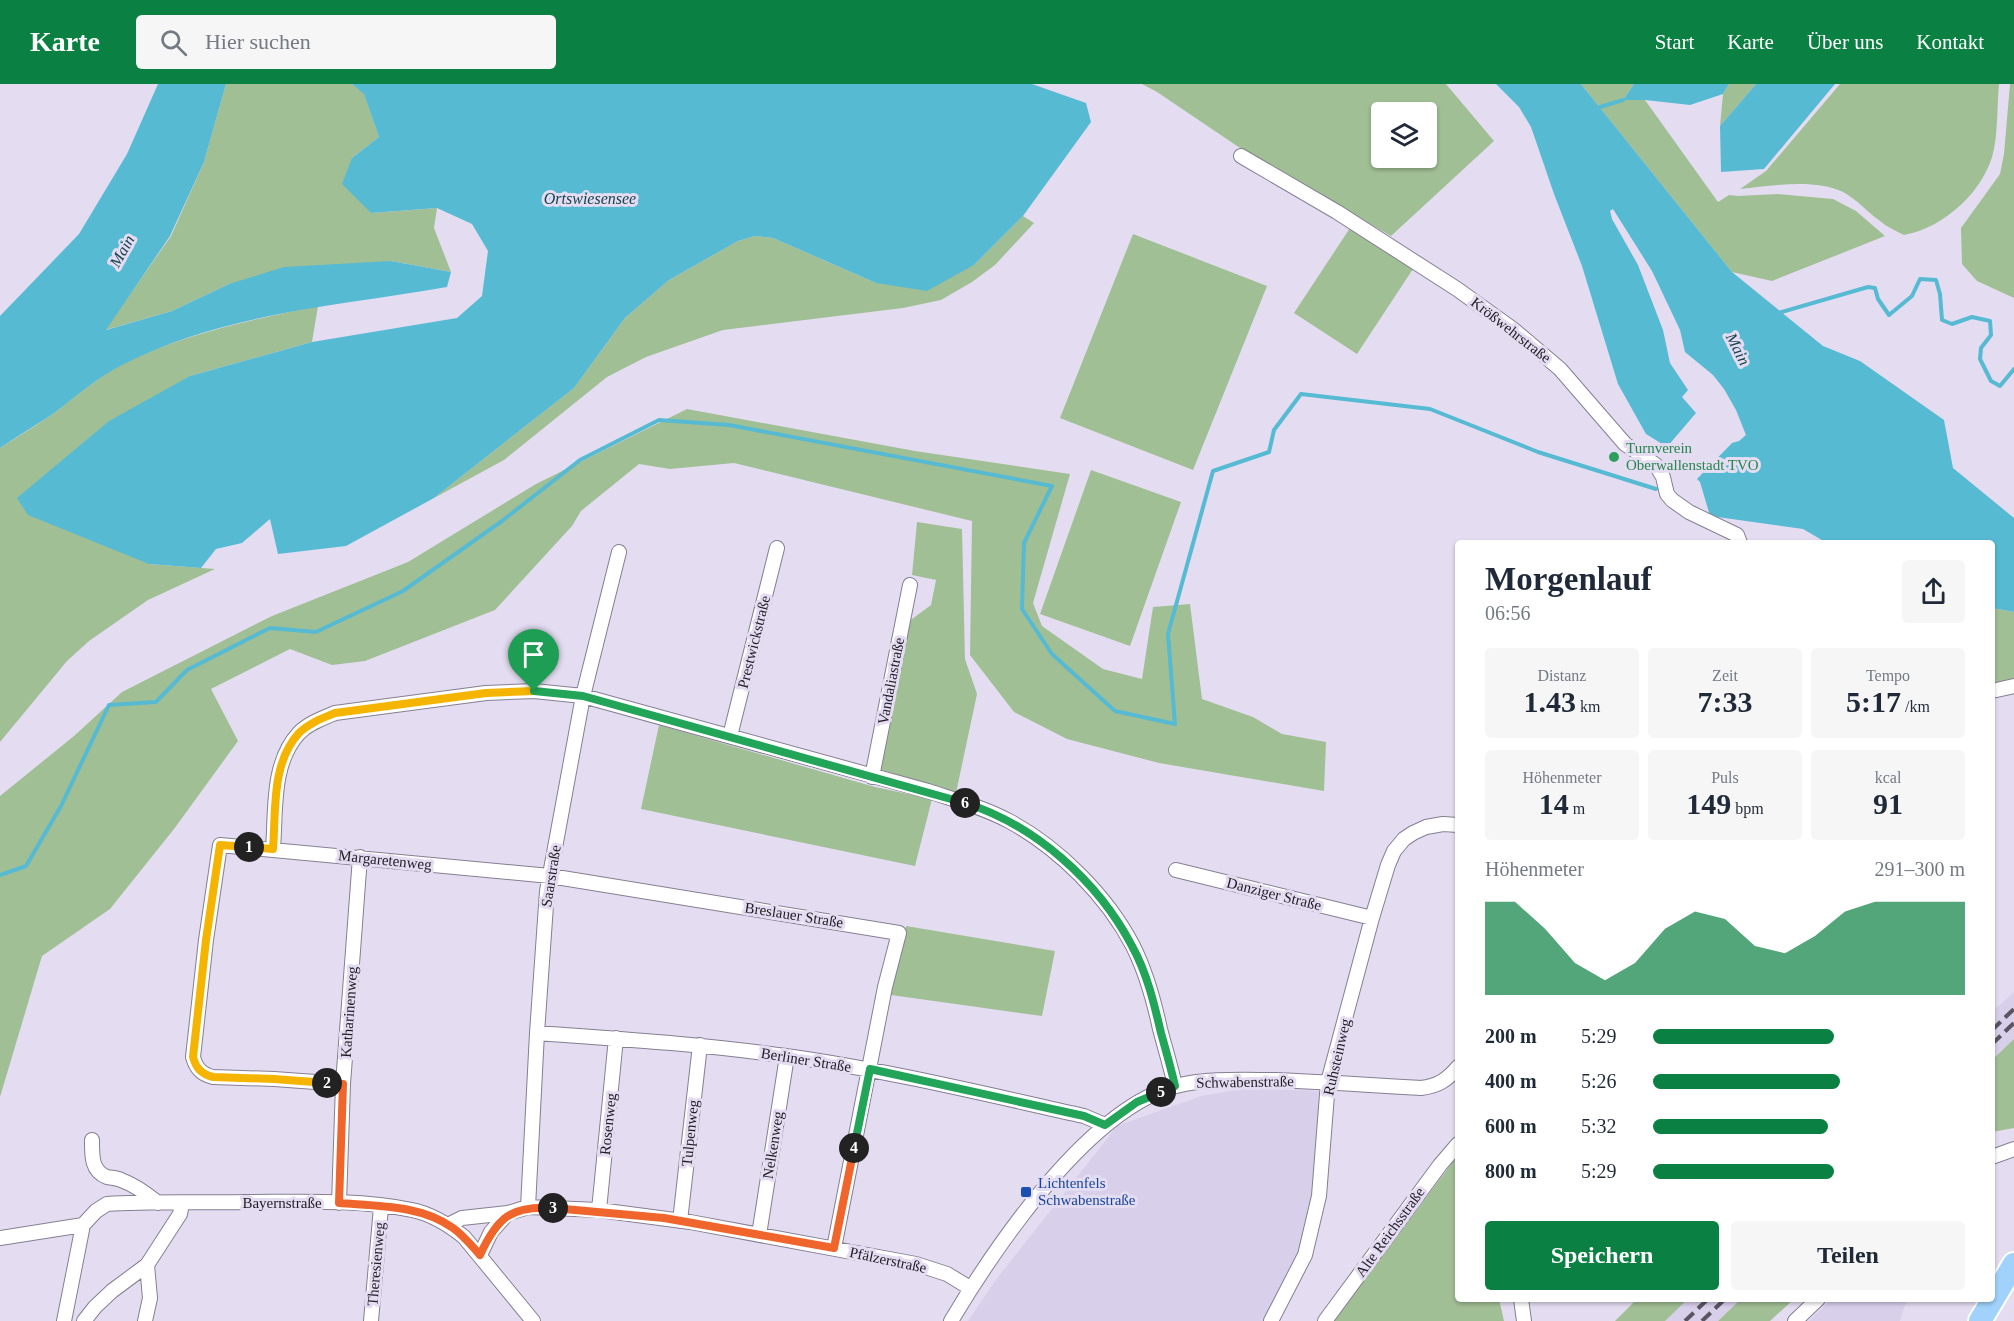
<!DOCTYPE html>
<html lang="de">
<head>
<meta charset="utf-8">
<style>
  :root { --surface:#fff; --page:#f6f6f7; --text:#1f2937; --muted:#747a83; --accent:#0b8043 }
  body { margin:0; font-family:Georgia,serif; background:var(--page); color:var(--text); height:100vh; display:flex; flex-direction:column; font-size:22px; white-space:nowrap }
  * { box-sizing:border-box; margin:0 }
  p { font-size:20px; color:var(--muted) }
  .icon { flex:none; width:33px; height:33px; fill:none; stroke:currentColor; stroke-width:2; stroke-linecap:round; stroke-linejoin:round }
  .map { position:relative; flex:1; overflow:hidden }
  .side { position:absolute; left:1455px; top:456px; width:540px; height:762px; display:flex; flex-direction:column; background:var(--surface); border-radius:6px; box-shadow:0 2px 4px #0004 }
  .side>* { flex:none }
  .fabs { position:absolute; left:1371px; top:18px; display:grid; gap:12px }
  .fabs a { display:grid; place-items:center; width:66px; height:66px; border-radius:6px; background:var(--surface); box-shadow:0 2px 4px #0004; font-size:30px }
  .pin { position:absolute; display:grid; place-items:center; width:51px; height:51px; color:#fff; margin:-62px -26px; border-radius:50% 50% 50% 0; rotate:-45deg; box-shadow:0 0 6px #0007 }
  .pin .icon { rotate:45deg }
  .km { position:absolute; width:30px; height:30px; margin:-15px; border-radius:50%; background:#222; color:#fff; font-size:16px; line-height:30px; text-align:center }
  .round { display:grid; place-items:center; flex:none; width:63px; height:63px; border-radius:6px; background:var(--page) }
  .headline { display:flex; align-items:center; justify-content:space-between; height:102px; padding:0 30px }
  h1 { font-size:33px; font-weight:700; line-height:45px }
  .metrics { display:grid; grid-template-columns:repeat(3,1fr); gap:9px; height:102px; padding:6px 30px }
  .metrics div { display:grid; align-content:center; border-radius:6px; background:var(--page); text-align:center }
  .metrics b { font-size:30px; font-weight:700 }
  .metrics small { font-size:16px; font-weight:400 }
  .metrics p { font-size:16px }
  .chart { height:168px; padding:12px 30px }
  .chart p { display:flex; justify-content:space-between }
  .chart svg { width:100%; height:108px; margin-top:6px; fill:var(--accent); opacity:.7 }
  .primary-button { display:flex; gap:12px; margin-top:auto; padding:12px 30px }
  .primary-button a { flex:1; height:69px; border-radius:6px; background:var(--accent); color:#fff; font-size:24px; font-weight:700; line-height:69px; text-align:center }
  .primary-button a+a { background:var(--page); color:var(--text) }
  ul { padding:0 30px; list-style:none; font-size:20px }
  li { display:grid; grid-template-columns:96px 72px 1fr; align-items:center; height:45px }
  li i { height:15px; border-radius:8px; background:var(--accent) }
  header { display:flex; align-items:center; gap:36px; box-sizing:border-box; height:84px; padding:0 30px; background:var(--accent); color:#fff }
  header strong { font-size:28px }
  nav { display:flex; gap:33px; margin-inline-start:auto; font-size:21px }
  .search { width:420px; height:54px; background:var(--page); display:flex; align-items:center; gap:15px; box-sizing:border-box; padding:0 21px; border-radius:6px; color:var(--muted); font-size:22px }
  .map>svg:first-child { display:block }
</style>
</head>
<body>
<header>
<strong>Karte</strong>
<div class="search"><svg class="icon" aria-label="search" viewBox="0 0 24 24"><circle cx="10" cy="10" r="6"/><path d="M15 15l6 6"/></svg>Hier suchen</div>
<nav><a>Start</a><a>Karte</a><a>Über uns</a><a>Kontakt</a></nav>
</header>
<div class="map">
<svg width="2014" height="1237" viewBox="0 0 2014 1237">
  <rect width="100%" height="100%" fill="#e4ddf2"/>
  <!-- built -->
  <path fill="#d8cfeb" d="M2014 908V955L1992 976V928Z
    M1247 1004 1319 1007 1314 1117 1304 1159 1267 1237H968L995 1197 1117 1042 1201 1012Z
    M1688 1215H1741L1718 1237H1665Z
    M1831 1215H1907L1900 1237H1809Z"/>
  <!-- green -->
  <path fill="#a1bf95" fill-rule="evenodd" d="M226 0H352L364 9 379 53 352 74 371 129 437 124 434 144 451 188 391 177 229 200 172 227 105 246 171 152 204 78Z
    M1142 0H1446L1494 57 1391 152 1243 66 1157 8ZM1382 28H1426V74H1382Z
    M1581 0H1634L1623 16H1645L1718 118 1729 111 1738 112 1777 110 1833 115 1856 127 1885 152 1772 197 1732 188Z
    M1729 0H1756L1720 42 1723 10Z
    M1840 0H1999C1997 21 1998 44 1994 65 1986 106 1944 144 1904 151 1896 147 1887 143 1880 137 1867 128 1858 116 1843 108 1814 94 1771 102 1740 105L1766 87Z
    M2010 0H2014V214L1977 197 1962 180 1961 144 2000 90 2004 70Z
    M1023 132 1034 139 995 181 972 198 941 216 903 224 723 246 646 273 607 293 504 376 434 414 574 304 625 234 669 196 738 157 755 152 773 154 876 199 974 181Z
    M1350 144 1413 185 1357 270 1294 229Z
    M1133 150 1267 202 1193 386 1060 334Z
    M318 222 312 258 190 292 149 480 215 485 148 516 89 557 67 577 0 658V364C17 353 34 343 50 332 75 314 97 293 125 279 185 249 252 236 318 222Z
    M687 325 915 367 1070 390 1033 519 1042 542 1103 585 1142 595 1153 523 1190 520 1202 615 1253 633 1282 650 1326 658 1324 707 1159 679 1067 655 1014 628 970 571 972 437 734 379 670 385 639 380 581 427 572 442 495 526 365 577 332 581 290 565 211 605 238 657 174 745 110 825 42 872 0 1013V712L74 652 122 608 272 532 408 478 536 400Z
    M1091 386 1181 418 1130 562 1040 530Z
    M917 438 962 445 965 575 977 610 956 709 879 685 908 538 931 521 936 496 912 491Z
    M1992 524 2014 528V595L1992 600Z
    M659 641 875 703 932 715 915 782 641 725Z
    M906 842 1055 867 1042 932 891 911Z
    M2014 955V1044L1992 1048V976Z
    M1458 1071V1215H1499L1504 1237H1334Z
    M1637 1215H1688L1665 1237H1615Z
    M1741 1215H1794L1770 1237H1718Z"/>
  <!-- water -->
  <path fill="#57bad3" d="M158 0H226L204 78 170 152 106 246 172 227 229 200 284 183 391 177 451 188 447 203C338 222 224 229 124 280 96 294 75 314 50 332 33 343 16 353 0 364V232L79 150 127 70Z
    M352 0H1032L1086 19 1091 38 1023 132 974 181 927 207 876 199 773 154 755 152 738 157 669 196 625 234 574 304 434 414 346 462 278 470 270 435 242 459 216 465 201 484 149 480 28 431 17 414 109 337 190 292 312 258 457 234 482 212 488 167 472 140 437 124 371 129 342 100 352 74 379 53 364 10Z
    M1496 0H1581L1732 188 1823 262 1860 277 1944 336 1953 384 2014 434V528L1992 524V459H1827L1803 445 1710 432 1700 398 1697 395 1732 359 1739 357 1746 351 1736 326 1724 305 1713 291 1685 268 1680 246 1652 187 1613 125 1610 127 1612 135 1638 181 1663 246 1670 279 1688 306 1682 313 1696 329 1667 363 1646 350 1618 300 1582 182 1554 110 1531 43 1519 23Z
    M1634 0H1729L1723 10 1690 21 1645 16H1623Z
    M1756 0H1835L1764 85 1721 88 1720 42Z"/>
  <g fill="none" stroke-linecap="round" stroke-linejoin="round">
    <!-- stream -->
    <path stroke="#57bad3" stroke-width="4" d="M1600 23 1623 16
      M1778 229 1868 203 1875 204 1878 215 1889 231 1912 212 1920 195 1936 196 1940 210 1942 236 1952 240 1972 233 1990 237 1991 251 1981 264 1980 275 1991 297 2000 302 2014 285
      M0 791 26 782 61 722 109 621 156 618 187 586 270 544 316 548 403 507 502 437 580 376 659 336 729 341 1052 402 1024 459 1022 525 1052 570 1115 627 1175 640 1168 550 1213 387 1269 368 1274 346 1301 310 1430 325 1538 368 1656 405"/>
    <!-- minor casing -->
    <g stroke="#857f92" stroke-width="16">
      <path id="minor" d="M1241 72 1337 128 1457 205 1514 246 1560 285 1625 360 1656 381 1663 393 1667 410 1672 416 1689 428 1737 451 1740 459
        M1992 607 2014 602
        M730 652 777 464
        M872 693 910 501
        M273 765C276 728 271 679 299 649 309 639 323 634 335 629L486 609 534 607 583 612 928 707C955 716 983 723 1009 737 1059 764 1107 812 1133 862 1146 888 1154 917 1160 945 1165 964 1171 983 1175 1002
        M1176 786 1372 834
        M537 949C620 955 703 960 786 972 886 986 985 1010 1084 1032L1105 1041
        M343 1000 274 995 213 993C201 990 196 984 193 973L206 856 220 761 550 792 899 849 885 903 834 1164
        M92 1056C92 1071 91 1087 107 1093 112 1094 117 1094 121 1096 135 1101 147 1110 158 1119
        M1992 1073 2014 1065
        M339 1119 343 1000 360 773
        M528 1123 537 949 547 807 583 612 619 468
        M599 1126 616 954
        M680 1137 700 961
        M448 1141 462 1134 508 1129 528 1123 599 1126 690 1138 916 1180 947 1190 970 1204
        M759 1151 787 972
        M0 1154 83 1141 96 1127 107 1120C152 1117 198 1119 244 1118 299 1118 357 1115 412 1126 432 1130 449 1141 464 1153L533 1237
        M480 1171 491 1148 508 1129
        M1521 1215 1524 1237
        M64 1237 83 1141
        M84 1237 95 1223 112 1207 147 1181 180 1130 182 1119
        M145 1237 150 1214 147 1181
        M371 1237 381 1123
        M951 1237C996 1162 1088 1025 1176 1002 1208 994 1242 996 1276 996 1324 998 1372 1001 1421 1004 1438 1002 1447 996 1458 983
        M1271 1237 1305 1171 1319 1112 1328 998 1372 834 1388 781 1394 767 1404 755 1413 749 1426 743 1443 740 1458 741
        M1325 1237 1440 1081 1458 1060
        M1795 1237 1818 1215"/>
    </g>
    <!-- trunk casing -->
    <g stroke="#fff" stroke-width="26">
      <path id="trunk" d="M1980 1237 2014 1180"/>
    </g>
    <!-- minor -->
    <use href="#minor" stroke="#fff" stroke-width="14"/>
    <!-- trunk -->
    <use href="#trunk" stroke="#a0d2fc" stroke-width="22"/>
    <!-- rail -->
    <path stroke="#5a5661" stroke-width="4" stroke-dasharray="12 6" stroke-linecap="butt" d="M1992 946 2014 925
      M1992 960 2014 939
      M1685 1237 1708 1215
      M1702 1237 1725 1215"/>
  </g>
  <g fill="none" stroke-linecap="round" stroke-linejoin="round">
    <!-- split-1 casing -->
    <g stroke="#fff" stroke-width="12">
      <path id="split-1" d="M249 763 273 765C276 728 271 679 299 649 309 639 323 634 335 629L486 609 534 607"/>
    </g>
    <!-- split-2 casing -->
    <g stroke="#fff" stroke-width="12">
      <path id="split-2" d="M249 763 220 761 206 856 193 973C196 984 201 990 213 993L274 995 327 999"/>
    </g>
    <!-- split-3 casing -->
    <g stroke="#fff" stroke-width="12">
      <path id="split-3" d="M327 999 343 1000 339 1119C377 1122 421 1121 453 1144 463 1151 471 1161 480 1171 497 1134 511 1121 553 1124"/>
    </g>
    <!-- split-4 casing -->
    <g stroke="#fff" stroke-width="12">
      <path id="split-4" d="M553 1124 664 1134 834 1164 854 1064"/>
    </g>
    <!-- split-5 casing -->
    <g stroke="#fff" stroke-width="12">
      <path id="split-5" d="M854 1064 870 985 1084 1032 1105 1041 1137 1018 1161 1008"/>
    </g>
    <!-- split-6 casing -->
    <g stroke="#fff" stroke-width="12">
      <path id="split-6" d="M965 719C1035 741 1098 797 1132 862 1147 889 1154 919 1161 949 1166 967 1171 984 1175 1002L1161 1008"/>
    </g>
    <!-- split-7 casing -->
    <g stroke="#fff" stroke-width="12">
      <path id="split-7" d="M534 607 583 612 965 719"/>
    </g>
    <!-- split-1 -->
    <use href="#split-1" stroke="#f5b400" stroke-width="8"/>
    <!-- split-2 -->
    <use href="#split-2" stroke="#f5b400" stroke-width="8"/>
    <!-- split-3 -->
    <use href="#split-3" stroke="#f0652b" stroke-width="8"/>
    <!-- split-4 -->
    <use href="#split-4" stroke="#f0652b" stroke-width="8"/>
    <!-- split-5 -->
    <use href="#split-5" stroke="#22a559" stroke-width="8"/>
    <!-- split-6 -->
    <use href="#split-6" stroke="#22a559" stroke-width="8"/>
    <!-- split-7 -->
    <use href="#split-7" stroke="#22a559" stroke-width="8"/>
  </g>
  <!-- markers -->
  <circle fill="#2e9e5b" stroke="#e4ddf2" stroke-width="2" cx="1614" cy="373" r="6"/>
  <rect fill="#1a4fb4" stroke="#e4ddf2" stroke-width="2" x="1020" y="1102" width="12" height="12" rx="3"/>
  <g text-anchor="middle" dominant-baseline="central" stroke-width="6" stroke-linejoin="round" paint-order="stroke">
    <!-- street labels -->
    <g font-size="15" fill="#1e1c23" stroke="#e4ddf2">
      <text transform="translate(1511 246) rotate(38)">Krößwehrstraße</text>
      <text transform="translate(754 558) rotate(-76)">Prestwickstraße</text>
      <text transform="translate(891 597) rotate(-79)">Vandaliastraße</text>
      <text transform="translate(385 776) rotate(6)">Margaretenweg</text>
      <text transform="translate(551 792) rotate(-81)">Saarstraße</text>
      <text transform="translate(1274 810) rotate(14)">Danziger Straße</text>
      <text transform="translate(794 831) rotate(9)">Breslauer Straße</text>
      <text transform="translate(349 928) rotate(-86)">Katharinenweg</text>
      <text transform="translate(1337 973) rotate(-77)">Ruhsteinweg</text>
      <text transform="translate(806 976) rotate(9)">Berliner Straße</text>
      <text transform="translate(1245 998) rotate(-1)">Schwabenstraße</text>
      <text transform="translate(608 1040) rotate(-84)">Rosenweg</text>
      <text transform="translate(690 1049) rotate(-84)">Tulpenweg</text>
      <text transform="translate(773 1061) rotate(-81)">Nelkenweg</text>
      <text x="282" y="1119">Bayernstraße</text>
      <text transform="translate(1390 1148) rotate(-54)">Alte Reichsstraße</text>
      <text transform="translate(888 1176) rotate(12)">Pfälzerstraße</text>
      <text transform="translate(376 1180) rotate(-85)">Theresienweg</text>
    </g>
    <!-- leisure labels -->
    <g font-size="15" fill="#27864d" stroke="#e4ddf2" text-anchor="start">
      <text x="1626" y="364">Turnverein<tspan x="1626" dy="17">Oberwallenstadt TVO</tspan></text>
    </g>
    <!-- transit labels -->
    <g font-size="15" fill="#164399" stroke="#e4ddf2" text-anchor="start">
      <text x="1038" y="1099">Lichtenfels<tspan x="1038" dy="17">Schwabenstraße</tspan></text>
    </g>
    <!-- water labels -->
    <g font-size="16" font-style="italic" fill="#15424d" stroke="#e4ddf2">
      <text x="590" y="114">Ortswiesensee</text>
      <text transform="translate(122 167) rotate(-61)">Main</text>
      <text transform="translate(1738 265) rotate(63)">Main</text>
    </g>
  </g>
</svg>
<div class="fabs">
<a><svg class="icon" aria-label="layers" viewBox="0 0 24 24"><path d="M12 4l9 5-9 5-9-5zM3 14l9 5 9-5"/></svg></a>
</div>
<div class="pin" style="left:534px;top:607px;background:#1e9e55"><svg class="icon" aria-label="arrive" viewBox="0 0 24 24"><path d="M6 21V4h12l-3 4 3 4H6"/></svg></div>
<b class="km" style="left:249px;top:763px">1</b>
<b class="km" style="left:327px;top:999px">2</b>
<b class="km" style="left:553px;top:1124px">3</b>
<b class="km" style="left:854px;top:1064px">4</b>
<b class="km" style="left:1161px;top:1008px">5</b>
<b class="km" style="left:965px;top:719px">6</b>
<section class="side">
<div class="headline"><div><h1>Morgenlauf</h1><p>06:56</p></div><a class="round"><svg class="icon" aria-label="share" viewBox="0 0 24 24"><path d="M12 15V3M7 8l5-5 5 5M5 13v7h14v-7"/></svg></a></div>
<div class="metrics">
<div><p>Distanz</p><b>1.43<small> km</small></b></div>
<div><p>Zeit</p><b>7:33</b></div>
<div><p>Tempo</p><b>5:17<small> /km</small></b></div>
</div>
<div class="metrics">
<div><p>Höhenmeter</p><b>14<small> m</small></b></div>
<div><p>Puls</p><b>149<small> bpm</small></b></div>
<div><p>kcal</p><b>91</b></div>
</div>
<div class="chart"><p><span>Höhenmeter</span>291–300 m</p>
<svg viewBox="0 0 160 44" preserveAspectRatio="none"><path d="M0 44V6L10 6L20 17L30 31L40 38L50 31L60 17L70 10L80 13L90 24L100 27L110 20L120 10L130 6L140 6L150 6L160 6V44z"/></svg>
</div>
<ul>
<li><b>200 m</b>5:29<i style="width:58%"></i></li>
<li><b>400 m</b>5:26<i style="width:60%"></i></li>
<li><b>600 m</b>5:32<i style="width:56%"></i></li>
<li><b>800 m</b>5:29<i style="width:58%"></i></li>
</ul>
<div class="primary-button"><a>Speichern</a><a>Teilen</a></div>
</section>
</div>
</body>
</html>
